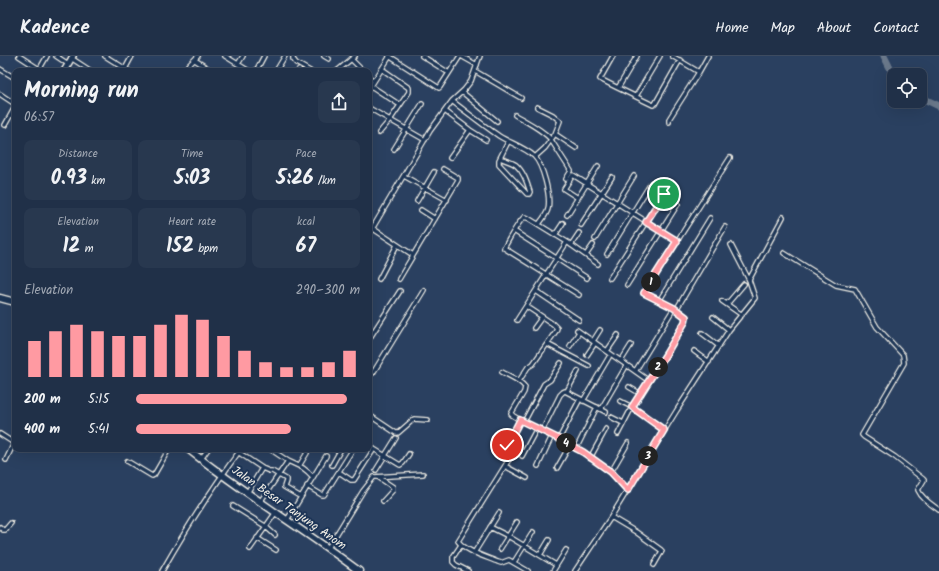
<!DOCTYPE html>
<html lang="en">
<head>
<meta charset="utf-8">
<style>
  :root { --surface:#203048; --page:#28384f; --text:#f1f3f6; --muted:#a2a9b4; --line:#3d4b60; --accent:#ff9aa2 }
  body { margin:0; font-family:Kalam,sans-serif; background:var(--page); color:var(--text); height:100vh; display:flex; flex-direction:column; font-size:15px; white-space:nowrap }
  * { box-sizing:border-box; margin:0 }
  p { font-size:13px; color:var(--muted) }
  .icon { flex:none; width:22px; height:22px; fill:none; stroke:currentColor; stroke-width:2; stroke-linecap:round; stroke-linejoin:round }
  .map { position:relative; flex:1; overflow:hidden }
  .side { position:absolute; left:12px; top:12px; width:360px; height:384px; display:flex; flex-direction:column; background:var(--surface); border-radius:8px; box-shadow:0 4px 16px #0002,0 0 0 1px var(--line) }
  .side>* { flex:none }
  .tools { position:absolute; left:887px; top:12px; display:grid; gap:8px }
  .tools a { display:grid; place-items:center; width:40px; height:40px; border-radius:8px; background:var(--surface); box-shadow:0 4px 16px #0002,0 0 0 1px var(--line); font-size:20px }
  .pin { position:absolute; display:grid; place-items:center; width:34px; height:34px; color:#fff; margin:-17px; border:2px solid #fff; border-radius:50%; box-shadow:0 1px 4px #0007 }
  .km { position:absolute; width:20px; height:20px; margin:-10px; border-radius:50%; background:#222; color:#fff; font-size:11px; line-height:20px; text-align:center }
  .round { display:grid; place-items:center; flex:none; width:42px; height:42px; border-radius:8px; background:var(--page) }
  .head { display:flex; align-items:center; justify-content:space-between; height:68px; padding:0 12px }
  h1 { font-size:22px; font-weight:800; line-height:30px }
  .figures { display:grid; grid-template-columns:repeat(3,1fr); gap:6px; height:68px; padding:4px 12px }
  .figures div { display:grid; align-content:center; border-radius:8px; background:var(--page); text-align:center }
  .figures b { font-size:20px; font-weight:800 }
  .figures small { font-size:11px; font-weight:400 }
  .figures p { font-size:11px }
  .chart { height:112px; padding:8px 12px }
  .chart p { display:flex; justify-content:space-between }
  .chart svg { width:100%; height:72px; margin-top:4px; stroke:var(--accent); stroke-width:6 }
  ul { padding:0 12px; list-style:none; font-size:13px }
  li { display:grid; grid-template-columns:64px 48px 1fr; align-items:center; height:30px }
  li i { height:10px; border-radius:5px; background:var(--accent) }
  header { display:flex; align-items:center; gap:24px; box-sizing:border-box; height:56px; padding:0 20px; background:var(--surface); border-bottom:1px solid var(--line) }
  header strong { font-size:19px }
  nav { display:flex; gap:22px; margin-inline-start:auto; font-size:14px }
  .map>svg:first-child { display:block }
</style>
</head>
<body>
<header>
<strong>Kadence</strong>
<nav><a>Home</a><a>Map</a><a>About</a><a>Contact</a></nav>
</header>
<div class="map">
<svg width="939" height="515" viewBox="0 0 939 515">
  <rect width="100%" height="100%" fill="#2a4060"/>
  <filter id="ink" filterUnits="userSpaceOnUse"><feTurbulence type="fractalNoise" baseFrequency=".025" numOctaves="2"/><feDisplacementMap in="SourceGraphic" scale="8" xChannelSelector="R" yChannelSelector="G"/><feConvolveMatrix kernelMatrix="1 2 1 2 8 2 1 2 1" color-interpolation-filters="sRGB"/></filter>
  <g filter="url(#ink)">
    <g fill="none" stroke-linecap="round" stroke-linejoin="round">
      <!-- river -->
      <path stroke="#6a788a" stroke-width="7" d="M884 0 894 20
        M920 41 939 50"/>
      <!-- street casing -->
      <g stroke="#f4f1e8" stroke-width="6">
        <path id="street" d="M19 0 39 13
          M56 0 68 8
          M105 0 129 15
          M225 0 249 15
          M293 0V3L296 7 310 15
          M324 0 329 3
          M389 0 439 32 440 31 460 0
          M422 0 449 17
          M461 0 477 9
          M613 0 600 23 618 32
          M637 0 618 32 653 49 655 48 680 4
          M672 0 699 16 708 0
          M71 2 91 15
          M351 3 363 15
          M195 4 212 15
          M238 8 243 0
          M0 13 15 22
          M125 13 132 0
          M39 14 47 0
          M183 15 198 0
          M256 15 264 0
          M276 15 285 0
          M298 15 299 14
          M337 15 355 0
          M475 15 521 42
          M369 21 374 25
          M371 30 400 49
          M369 33 390 0
          M462 36 497 65
          M0 38 15 48
          M636 40 660 0
          M452 45C468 57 483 69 499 80 510 87 524 91 534 100 543 109 551 140 548 153 547 158 542 164 539 168
          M369 52 425 84
          M445 55 470 74 486 84
          M515 59C525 65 549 77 553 87L571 115 566 123
          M669 66V63L699 16
          M5 69 15 51
          M379 77 390 64 409 36V32L382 13
          M555 78 576 92
          M508 86 499 104V108L527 138H529
          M394 93 422 48
          M535 101 545 92 555 78 560 65 553 59 537 51
          M450 102 470 74
          M500 102C505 104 512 106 516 109 524 116 527 127 530 136L529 138
          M404 120 447 144
          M578 142 564 133 573 119 677 185
          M417 145 434 116
          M421 154 435 163
          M567 159 598 110
          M581 169 612 121
          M372 172 413 199
          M514 175 587 222
          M369 178 430 75 452 45 464 34 471 25 480 0
          M555 179 563 167
          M595 183 634 120
          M571 189 579 177
          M784 197 836 229 855 233 877 271 903 299 904 307 862 379 864 381 895 401 923 423 924 424 918 434C922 443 931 448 939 454
          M607 198 651 127
          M586 199 593 189
          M610 222 664 138
          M379 223 397 189
          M399 223 458 124V122L443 113
          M749 224 783 161
          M627 229 678 148
          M536 235 579 264
          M579 239 504 192C510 182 516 169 524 161L528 162 567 186 598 208
          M659 245 710 162
          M722 245 742 259
          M727 248 744 228
          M676 254 725 171
          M713 261 729 274
          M517 264 567 186
          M534 272 542 261
          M577 274 649 325
          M702 277 719 290
          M369 283 400 235
          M593 285 600 274
          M547 288 589 310
          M570 290 579 276
          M607 295 618 279
          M694 295 709 306
          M587 299 595 287
          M621 305 631 289
          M369 314 373 317 424 234
          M636 314 674 252
          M502 316C509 320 520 324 525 331L524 336 511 358 512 359 520 364 559 383 583 396 611 416 627 435
          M519 325 528 311 533 308 556 275 557 272 553 268 526 250
          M629 331 641 338
          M567 335 578 315
          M583 345 609 301
          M620 345 632 351 664 374
          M601 353 625 312
          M369 359 396 377H398L414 363 428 364
          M611 361 623 367
          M524 366 544 328 550 324 561 307
          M542 375 560 339 563 336 565 335 606 356
          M0 378 14 387 6 404
          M618 378 632 351 666 298 685 266 686 261 674 252 644 237 730 102
          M559 383 580 343
          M507 389 520 364
          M369 390 400 409 403 407 409 398
          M270 393 288 405 303 412 308 416 313 421
          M576 393 597 351
          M238 396 262 412 269 415H272L286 423V425L284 431 301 441
          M513 397 458 485C465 495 486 501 498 506L501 507 509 504 528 515
          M522 400 537 372
          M590 402 606 373
          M201 403 208 393
          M127 405 152 420 154 419 169 393
          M332 409 341 393
          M299 410 307 397V393
          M505 410 527 422
          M538 410 552 380
          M557 412 570 389
          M376 414 396 382
          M339 416 351 424H354L374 393
          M611 416 628 387
          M378 421 393 431V434L383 445
          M307 430 322 439H324L353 393
          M247 437 262 412
          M260 446 288 405
          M233 450 265 470 275 479
          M611 461 636 476 661 494 662 495 654 509
          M287 464 326 400
          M0 471 3 474H5L11 467
          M490 471 508 480 556 509
          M257 482 276 494
          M461 489 453 501V506L456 509 468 515
          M328 492 363 435 374 421 423 418
          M250 493 276 456
          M500 493 517 466
          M474 497 499 457
          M540 499 549 484
          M514 506 533 476
          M162 515C186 473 212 432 241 393
          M553 515 566 494
          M575 515 611 461 677 354 729 274 755 242 749 224 731 189"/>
      </g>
      <!-- secondary casing -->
      <g stroke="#f4f1e8" stroke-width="8">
        <path id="secondary" d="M64 15 73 0"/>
      </g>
      <!-- primary casing -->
      <g stroke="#f4f1e8" stroke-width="9">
        <path id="primary" d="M0 242 15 246
          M188 393C243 437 303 473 359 515"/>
      </g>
      <!-- street -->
      <use href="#street" stroke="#1d3557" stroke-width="3.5"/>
      <!-- secondary -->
      <use href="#secondary" stroke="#1d3557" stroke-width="5"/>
      <!-- primary -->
      <use href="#primary" stroke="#1d3557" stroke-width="6"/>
    </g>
  </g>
  <g fill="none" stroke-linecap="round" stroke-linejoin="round" filter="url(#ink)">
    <!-- route casing -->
    <g stroke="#fff" stroke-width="8">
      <path id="route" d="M507 389 520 364 559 383 583 396 611 416 628 434 664 374 632 351 666 298 685 266 686 261 674 252 644 237 677 185 646 166 664 138"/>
    </g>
    <!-- route -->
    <use href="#route" stroke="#ff9aa2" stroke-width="5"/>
  </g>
  <g text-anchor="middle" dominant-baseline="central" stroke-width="4" stroke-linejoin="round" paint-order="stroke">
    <!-- street labels -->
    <g font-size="12" fill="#f4f1e8" stroke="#1d3557">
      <text transform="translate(289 452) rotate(35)">Jalan Besar Tanjung Anom</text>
    </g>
  </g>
</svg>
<div class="tools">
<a><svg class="icon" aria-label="locate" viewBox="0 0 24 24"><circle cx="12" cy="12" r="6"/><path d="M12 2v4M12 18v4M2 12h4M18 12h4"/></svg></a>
</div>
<div class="pin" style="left:664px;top:138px;background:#1e9e55"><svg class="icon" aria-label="arrive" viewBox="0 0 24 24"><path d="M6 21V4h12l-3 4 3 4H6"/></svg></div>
<div class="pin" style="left:507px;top:389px;background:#d93025"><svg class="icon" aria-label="check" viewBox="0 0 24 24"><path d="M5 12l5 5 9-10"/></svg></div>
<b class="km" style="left:651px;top:226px">1</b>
<b class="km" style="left:658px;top:311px">2</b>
<b class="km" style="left:648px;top:400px">3</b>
<b class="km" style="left:566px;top:387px">4</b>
<section class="side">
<div class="head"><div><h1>Morning run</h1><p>06:57</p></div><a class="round"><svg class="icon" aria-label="share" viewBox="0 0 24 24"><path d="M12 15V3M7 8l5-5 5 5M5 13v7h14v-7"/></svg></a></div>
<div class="figures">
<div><p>Distance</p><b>0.93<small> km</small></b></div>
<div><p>Time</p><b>5:03</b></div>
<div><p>Pace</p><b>5:26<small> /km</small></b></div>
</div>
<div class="figures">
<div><p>Elevation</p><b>12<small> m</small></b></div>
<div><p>Heart rate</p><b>152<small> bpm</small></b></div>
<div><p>kcal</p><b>67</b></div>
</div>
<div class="chart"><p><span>Elevation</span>290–300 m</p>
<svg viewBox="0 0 160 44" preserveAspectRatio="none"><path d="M5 44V22M15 44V16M25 44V12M35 44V16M45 44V19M55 44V19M65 44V12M75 44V6M85 44V9M95 44V19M105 44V28M115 44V35M125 44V38M135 44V38M145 44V35M155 44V28"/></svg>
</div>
<ul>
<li><b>200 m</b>5:15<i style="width:94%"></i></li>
<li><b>400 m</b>5:41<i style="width:69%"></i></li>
</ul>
</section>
</div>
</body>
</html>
